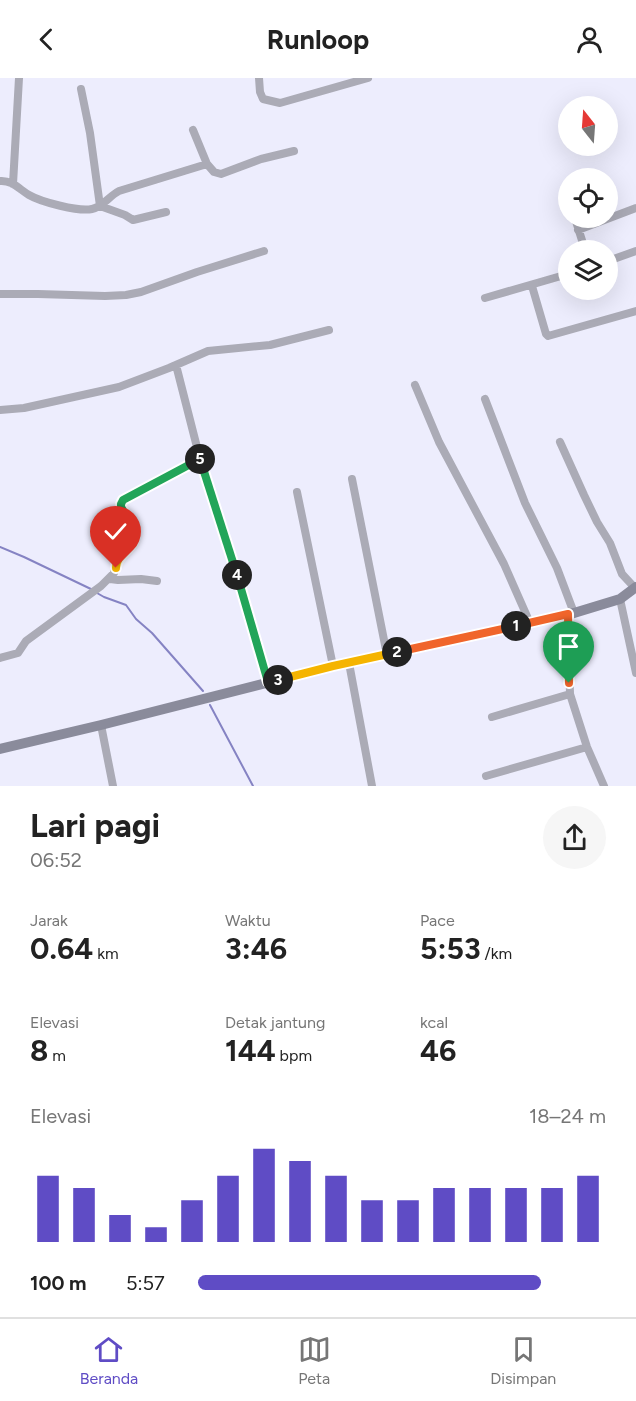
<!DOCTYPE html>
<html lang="id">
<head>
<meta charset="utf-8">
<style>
  :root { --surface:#fff; --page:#f6f6f6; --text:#222; --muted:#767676; --line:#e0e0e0; --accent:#5f4cc5 }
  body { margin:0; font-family:Figtree,sans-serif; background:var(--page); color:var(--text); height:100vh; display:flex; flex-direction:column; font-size:22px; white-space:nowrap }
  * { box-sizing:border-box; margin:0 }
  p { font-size:20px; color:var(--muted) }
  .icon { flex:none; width:33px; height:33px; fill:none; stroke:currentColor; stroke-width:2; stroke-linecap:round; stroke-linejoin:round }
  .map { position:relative; height:708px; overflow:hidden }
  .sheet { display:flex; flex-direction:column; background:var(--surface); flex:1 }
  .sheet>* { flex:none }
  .needle { width:39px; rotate:343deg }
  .fabs { position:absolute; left:558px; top:18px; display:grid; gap:12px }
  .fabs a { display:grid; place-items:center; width:60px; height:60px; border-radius:50%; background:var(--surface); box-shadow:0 6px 24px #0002; font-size:30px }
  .pin { position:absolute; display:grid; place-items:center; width:51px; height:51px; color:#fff; margin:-62px -26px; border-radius:50% 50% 50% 0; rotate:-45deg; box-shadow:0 0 6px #0007 }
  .pin .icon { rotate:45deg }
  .km { position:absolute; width:30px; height:30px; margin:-15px; border-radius:50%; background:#222; color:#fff; font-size:16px; line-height:30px; text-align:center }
  .round { display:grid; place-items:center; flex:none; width:63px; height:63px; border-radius:32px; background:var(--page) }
  .summary { display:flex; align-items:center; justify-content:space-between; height:102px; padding:0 30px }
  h1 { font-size:33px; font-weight:700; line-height:45px }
  .figures { display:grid; grid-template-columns:repeat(3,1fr); gap:9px; height:102px; padding:6px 30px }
  .figures div { display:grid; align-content:center }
  .figures b { font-size:30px; font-weight:700 }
  .figures small { font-size:16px; font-weight:400 }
  .figures p { font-size:16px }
  .chart { height:168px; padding:12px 30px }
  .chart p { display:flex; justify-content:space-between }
  .chart svg { width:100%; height:108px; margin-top:6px; stroke:var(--accent); stroke-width:6 }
  ul { padding:0 30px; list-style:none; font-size:20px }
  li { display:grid; grid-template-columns:96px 72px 1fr; align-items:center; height:45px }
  li i { height:15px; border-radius:8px; background:var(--accent) }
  header { display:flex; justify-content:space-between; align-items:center; height:78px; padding:0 30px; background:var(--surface); font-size:27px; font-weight:700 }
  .dock { display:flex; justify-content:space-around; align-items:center; height:84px; border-top:2px solid var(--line); background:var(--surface); font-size:16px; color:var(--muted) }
  .dock a { display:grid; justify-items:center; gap:3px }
  .dock .on { color:var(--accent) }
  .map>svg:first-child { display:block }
</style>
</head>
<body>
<header><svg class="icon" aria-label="back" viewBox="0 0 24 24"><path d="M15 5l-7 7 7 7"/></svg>Runloop<svg class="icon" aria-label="person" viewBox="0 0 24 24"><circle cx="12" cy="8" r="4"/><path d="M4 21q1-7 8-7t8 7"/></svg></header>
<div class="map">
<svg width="636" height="708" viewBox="0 0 636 708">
  <rect width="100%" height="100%" fill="#ededfd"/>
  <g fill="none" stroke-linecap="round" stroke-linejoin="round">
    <!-- stream -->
    <path stroke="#8583c3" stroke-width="2" d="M0 469 24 479 93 512
      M97 515 104 519 126 527 136 541 152 555 203 613
      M210 627 253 708"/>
    <!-- minor -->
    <path stroke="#ababb6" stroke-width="8" d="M259 0 260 14 263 21 280 25 368 0
      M81 11 90 55 100 128 125 137 133 142 166 134
      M193 52 207 86
      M0 103C12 102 19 111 29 117 41 124 79 134 92 131 103 129 109 118 119 113L207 86 214 94 221 96 261 81 294 73
      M13 106 19 0
      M575 140 585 172
      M578 152 636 130
      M608 183 636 173
      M532 208 546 256 548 258 636 233
      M0 216H38L105 218 126 217 141 214 197 194 264 173
      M485 220 568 196
      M176 287 200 381 233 486 268 604
      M415 307 439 364 504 486 530 545
      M485 321 525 425 557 490 574 535
      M0 332 24 330 119 309 169 290 208 273 270 267 329 252
      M560 364 584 417 597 444 610 465 622 496 635 510
      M352 401 387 577
      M297 414 333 588
      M110 501 118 502 141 501 157 503
      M620 521 636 595
      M568 536 570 616 587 669 604 708
      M0 580 18 575 26 563 101 508 114 495 117 482 134 464 136 460 135 454 121 429V426L123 422 153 407 200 381
      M349 585 372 708
      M492 639 570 616
      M101 647 113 708
      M486 698 587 669"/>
    <!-- secondary -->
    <path stroke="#8a8b9b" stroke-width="10" d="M0 671 101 647 333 588 574 535 620 521 636 509"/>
  </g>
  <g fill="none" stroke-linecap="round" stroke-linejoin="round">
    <!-- split-1 casing -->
    <g stroke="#fff" stroke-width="12">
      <path id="split-1" d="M516 548 568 536 569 605"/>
    </g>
    <!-- split-2 casing -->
    <g stroke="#fff" stroke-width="12">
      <path id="split-2" d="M397 574 516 548"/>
    </g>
    <!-- split-3 casing -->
    <g stroke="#fff" stroke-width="12">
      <path id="split-3" d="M278 602 333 588 397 574"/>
    </g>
    <!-- split-4 casing -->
    <g stroke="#fff" stroke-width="12">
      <path id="split-4" d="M237 497 268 604 278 602"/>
    </g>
    <!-- split-5 casing -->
    <g stroke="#fff" stroke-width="12">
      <path id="split-5" d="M200 381 237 497"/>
    </g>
    <!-- split-6 casing -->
    <g stroke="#fff" stroke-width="12">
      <path id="split-6" d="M134 452 121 429V426L123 422 200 381"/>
    </g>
    <!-- split-7 casing -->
    <g stroke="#fff" stroke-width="12">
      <path id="split-7" d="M116 490C116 474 139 470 134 452"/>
    </g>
    <!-- split-1 -->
    <use href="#split-1" stroke="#f0652b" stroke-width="8"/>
    <!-- split-2 -->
    <use href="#split-2" stroke="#f0652b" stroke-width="8"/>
    <!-- split-3 -->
    <use href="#split-3" stroke="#f5b400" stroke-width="8"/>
    <!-- split-4 -->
    <use href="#split-4" stroke="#22a559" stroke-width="8"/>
    <!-- split-5 -->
    <use href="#split-5" stroke="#22a559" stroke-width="8"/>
    <!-- split-6 -->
    <use href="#split-6" stroke="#22a559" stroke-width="8"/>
    <!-- split-7 -->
    <use href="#split-7" stroke="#f5b400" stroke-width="8"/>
  </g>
</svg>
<div class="fabs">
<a><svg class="needle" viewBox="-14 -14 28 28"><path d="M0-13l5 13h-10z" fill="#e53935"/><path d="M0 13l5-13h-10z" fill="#767676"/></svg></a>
<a><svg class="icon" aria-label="locate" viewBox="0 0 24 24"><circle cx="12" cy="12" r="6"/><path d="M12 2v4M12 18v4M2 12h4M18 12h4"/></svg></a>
<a><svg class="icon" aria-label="layers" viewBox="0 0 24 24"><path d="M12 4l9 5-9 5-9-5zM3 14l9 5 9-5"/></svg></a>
</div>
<div class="pin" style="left:569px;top:605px;background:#1e9e55"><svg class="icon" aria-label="arrive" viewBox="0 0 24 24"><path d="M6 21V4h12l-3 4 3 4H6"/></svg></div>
<div class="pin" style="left:116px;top:490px;background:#d93025"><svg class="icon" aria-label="check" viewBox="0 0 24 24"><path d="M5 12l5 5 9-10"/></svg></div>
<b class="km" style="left:516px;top:548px">1</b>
<b class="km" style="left:397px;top:574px">2</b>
<b class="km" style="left:278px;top:602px">3</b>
<b class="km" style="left:237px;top:497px">4</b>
<b class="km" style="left:200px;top:381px">5</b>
</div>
<section class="sheet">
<div class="summary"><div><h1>Lari pagi</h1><p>06:52</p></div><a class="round"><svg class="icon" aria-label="share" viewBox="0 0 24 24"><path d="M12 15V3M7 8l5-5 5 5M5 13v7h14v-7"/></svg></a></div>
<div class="figures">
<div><p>Jarak</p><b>0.64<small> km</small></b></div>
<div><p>Waktu</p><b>3:46</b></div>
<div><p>Pace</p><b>5:53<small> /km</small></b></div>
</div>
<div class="figures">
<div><p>Elevasi</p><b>8<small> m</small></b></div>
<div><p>Detak jantung</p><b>144<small> bpm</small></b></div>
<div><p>kcal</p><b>46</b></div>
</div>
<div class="chart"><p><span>Elevasi</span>18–24 m</p>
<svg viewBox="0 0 160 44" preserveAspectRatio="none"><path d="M5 44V17M15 44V22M25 44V33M35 44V38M45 44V27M55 44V17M65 44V6M75 44V11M85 44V17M95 44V27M105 44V27M115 44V22M125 44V22M135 44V22M145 44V22M155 44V17"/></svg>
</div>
<ul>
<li><b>100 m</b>5:57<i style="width:84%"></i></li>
</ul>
</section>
<nav class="dock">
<a class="on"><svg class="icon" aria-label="home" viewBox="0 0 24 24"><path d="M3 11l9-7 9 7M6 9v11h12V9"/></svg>Beranda</a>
<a><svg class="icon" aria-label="map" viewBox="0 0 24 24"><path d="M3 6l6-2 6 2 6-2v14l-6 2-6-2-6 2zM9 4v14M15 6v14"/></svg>Peta</a>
<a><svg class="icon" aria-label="saved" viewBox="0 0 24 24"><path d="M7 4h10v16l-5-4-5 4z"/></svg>Disimpan</a>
</nav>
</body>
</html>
